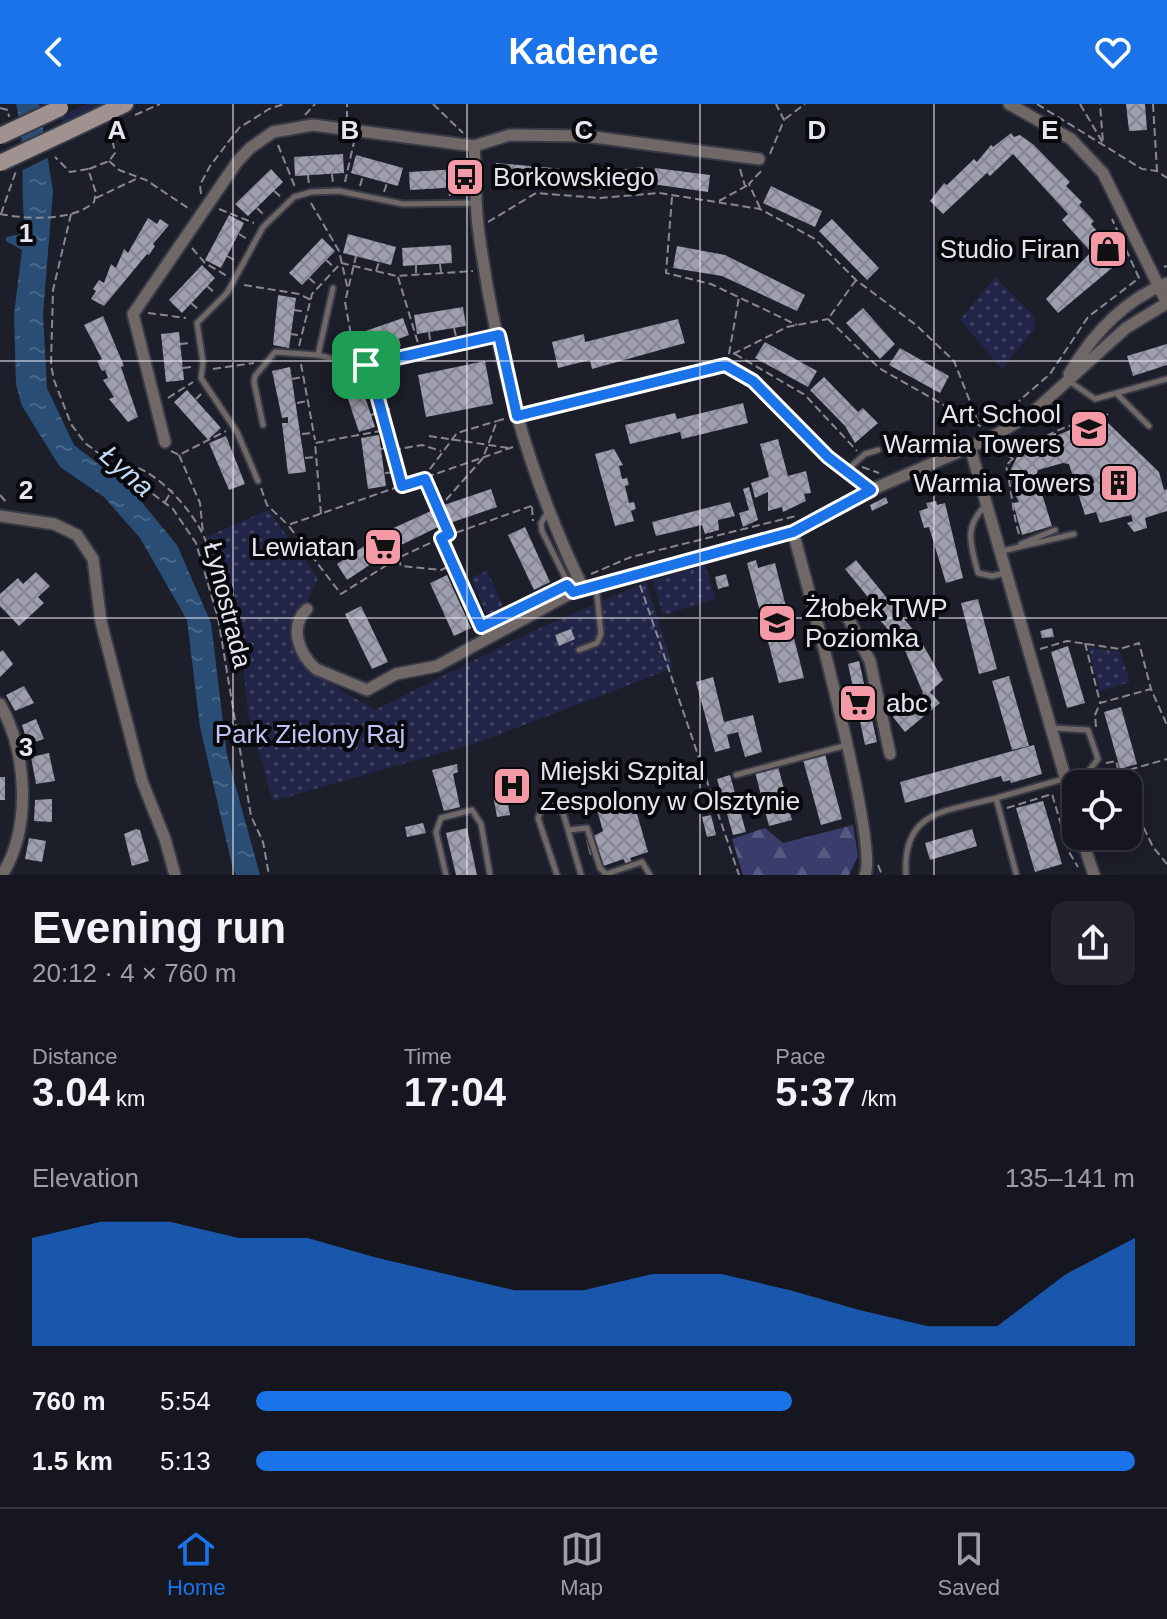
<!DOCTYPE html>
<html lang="en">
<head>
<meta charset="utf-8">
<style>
  :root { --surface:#151620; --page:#22232d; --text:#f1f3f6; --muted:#9d9fa5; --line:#34353e; --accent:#1a73e8 }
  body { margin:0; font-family:Arial,sans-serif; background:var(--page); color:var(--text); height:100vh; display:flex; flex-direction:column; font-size:30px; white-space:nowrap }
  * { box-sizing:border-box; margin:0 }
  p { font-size:26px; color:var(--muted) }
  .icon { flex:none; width:44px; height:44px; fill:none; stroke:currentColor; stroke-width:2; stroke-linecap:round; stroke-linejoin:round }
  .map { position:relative; height:771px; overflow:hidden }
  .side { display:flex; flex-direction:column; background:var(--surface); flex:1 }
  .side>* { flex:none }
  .buttons { position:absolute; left:1062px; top:666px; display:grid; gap:16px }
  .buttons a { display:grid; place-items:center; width:80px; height:80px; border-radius:16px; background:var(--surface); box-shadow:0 4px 20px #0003,0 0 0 2px var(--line); font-size:40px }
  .pin { position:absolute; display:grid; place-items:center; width:68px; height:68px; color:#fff; margin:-34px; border-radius:16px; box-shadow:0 4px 12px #0006 }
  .round { display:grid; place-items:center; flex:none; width:84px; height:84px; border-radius:16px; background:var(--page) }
  .head { display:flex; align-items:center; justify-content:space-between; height:136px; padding:0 32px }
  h1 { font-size:44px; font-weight:700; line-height:60px }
  .figures { display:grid; grid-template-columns:repeat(3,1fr); gap:12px; height:136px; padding:8px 32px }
  .figures div { display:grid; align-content:center }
  .figures b { font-size:40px; font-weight:700 }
  .figures small { font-size:22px; font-weight:400 }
  .figures p { font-size:22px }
  .chart { height:224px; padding:16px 32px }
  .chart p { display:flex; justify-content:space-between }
  .chart svg { width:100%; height:144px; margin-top:8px; fill:var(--accent); opacity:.7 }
  ul { padding:0 32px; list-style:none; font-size:26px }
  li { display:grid; grid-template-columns:128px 96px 1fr; align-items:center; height:60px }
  li i { height:20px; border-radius:10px; background:var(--accent) }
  header { display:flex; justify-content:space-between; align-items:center; height:104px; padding:0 32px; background:var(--accent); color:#fff; font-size:36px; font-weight:700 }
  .tab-bar { display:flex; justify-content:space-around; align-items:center; height:112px; border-top:2px solid var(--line); background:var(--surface); font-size:22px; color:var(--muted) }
  .tab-bar a { display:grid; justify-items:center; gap:4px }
  .tab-bar .selected { color:var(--accent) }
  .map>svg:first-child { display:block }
</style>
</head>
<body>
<header><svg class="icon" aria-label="back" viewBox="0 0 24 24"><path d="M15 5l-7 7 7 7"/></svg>Kadence<svg class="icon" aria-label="heart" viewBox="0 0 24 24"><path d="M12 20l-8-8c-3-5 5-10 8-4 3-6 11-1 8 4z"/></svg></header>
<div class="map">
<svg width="1167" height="771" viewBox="0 0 1167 771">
  <defs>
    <pattern id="forest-firs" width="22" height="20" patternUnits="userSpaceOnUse" patternTransform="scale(2)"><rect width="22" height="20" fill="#3a3d6b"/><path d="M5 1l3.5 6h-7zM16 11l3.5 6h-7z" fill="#565980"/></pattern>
    <pattern id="park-dots" width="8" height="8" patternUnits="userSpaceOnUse" patternTransform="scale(2)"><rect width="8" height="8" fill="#232548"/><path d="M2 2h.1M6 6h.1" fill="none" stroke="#434563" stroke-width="1.8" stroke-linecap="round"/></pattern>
    <pattern id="water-ripples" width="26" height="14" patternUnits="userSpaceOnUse" patternTransform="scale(2)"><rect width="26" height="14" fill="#294d74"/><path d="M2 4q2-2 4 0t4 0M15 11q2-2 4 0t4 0" fill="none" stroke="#486788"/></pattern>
    <pattern id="building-cross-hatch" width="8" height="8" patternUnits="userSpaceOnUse" patternTransform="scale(2)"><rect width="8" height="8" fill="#9d9faf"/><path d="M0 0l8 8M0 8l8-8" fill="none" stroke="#838490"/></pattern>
  </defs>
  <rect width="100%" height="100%" fill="#1c1e2a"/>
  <!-- grass -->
  <path fill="#232548" d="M87 0H108L62 21 61 12Z"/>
  <!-- forest -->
  <path fill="url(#forest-firs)" d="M853 721 858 752 849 771H743L732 735 765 724 783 739Z"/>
  <!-- park -->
  <path fill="url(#park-dots)" d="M995 173 1034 212 1035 224 1002 265 960 216Z
    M268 406 318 474 291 534 314 570 375 606 524 531 646 478 673 564 479 638 273 697 248 609 241 541 206 433Z
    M705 461 715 495 663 511 653 476Z
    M487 467 505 506 488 513 471 474Z
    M1088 543 1120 548 1130 578 1100 587Z"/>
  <!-- water -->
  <path fill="url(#water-ripples)" d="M16 0H39L53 87 43 210 47 284 74 341 130 384 177 441 211 519 227 651 260 771H236L232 761 200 623 187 516 140 434 104 393 60 363 22 302 16 280 14 211 22 146 6 137V133L26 129C19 87 27 43 16 0Z"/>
  <!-- pier -->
  <path fill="#1c1e2a" d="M46 29 49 53 21 67 18 42Z"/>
  <!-- building -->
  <path fill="url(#building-cross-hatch)" d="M1126 0H1145L1147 26 1129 27Z
    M1011 29 1014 33 1020 31 1034 41 1070 78 1066 82 1082 98 1079 101 1094 117 1091 120 1114 147 1112 164 1058 209 1046 195 1091 148 1062 116 1068 110 1013 50 990 72 987 69 943 110 930 97 944 79 947 81 974 55 977 58 991 41 993 43Z
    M343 50 344 69 295 72 294 53Z
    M356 51 403 64 398 82 351 69Z
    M496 59 587 67 585 84 494 77Z
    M643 63 645 80 597 86 595 69Z
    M655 64 710 71 708 88 652 80Z
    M271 65 283 78 248 112 235 100Z
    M459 65 460 83 410 86 409 68Z
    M771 82 822 107 815 123 763 99Z
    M229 111 244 119 221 164 205 156Z
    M148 114 157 120 160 115 169 121 153 140 155 142 149 151 147 150 104 202 91 195 96 187 93 185 99 176 104 179 111 160 116 164 124 145 128 149Z
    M832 115 879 164 867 176 819 127Z
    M348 130 396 143 391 161 343 149Z
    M322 134 335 147 302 181 289 169Z
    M451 141 452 159 403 162 402 144Z
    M677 142 725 151 805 191 797 207 722 172 673 164Z
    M202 161 215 174 182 209 169 196Z
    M278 191 296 194 289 244 273 241Z
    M463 203 466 222 417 230 414 211Z
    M863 204 895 240 880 255 846 219Z
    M103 212 124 262 121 263 138 313 128 318 109 295 114 293 103 276 108 274 105 266 102 267 97 257 102 255 84 221Z
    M403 214 409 231 363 248 357 230Z
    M678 215 685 239 592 265 590 256 558 264 552 238 584 230 585 238Z
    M179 228 184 276 166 278 161 230Z
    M765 238 817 267 808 283 755 254Z
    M1167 240V261L1133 272 1127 252Z
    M900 244 949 272 940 289 889 261Z
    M485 257 493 300 426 313 418 271Z
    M290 263 306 368 288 370 282 319H288V313L282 314 272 267Z
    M824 273 858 308 863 304 878 319 855 339 845 322 810 286Z
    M359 275 375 323 359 328 343 280Z
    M187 286 221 324 208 336 174 298Z
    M743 299 748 319 682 335 680 328 630 340 625 321 675 309 677 315Z
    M1108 319 1159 368 1164 386 1167 385V407L1145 414 1147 424 1134 428 1127 419 1133 417 1131 411 1100 419 1096 408 1085 411 1069 360 1063 359 1038 366 1036 371 1052 422 1022 431 1013 399 1019 398 1012 384 1010 367 1020 347 1052 338 1049 331 1056 329V332L1081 321 1094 323Z
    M379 331 386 382 368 385 361 334Z
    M226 332 245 380 229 386 209 339Z
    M778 335 788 372 806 367 811 389 804 390 806 397 783 408 782 403 768 407V388L755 394 751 379 769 373 760 340Z
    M614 345 623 361 619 362 622 375 627 374 629 381 625 382 629 399 634 398 636 405 631 407 634 417 615 422 595 350Z
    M749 383 758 416 743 423 739 409 749 406 743 385Z
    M491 385 497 403 450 419 444 401Z
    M886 393 888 399 872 407 870 401Z
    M936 397 937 401 945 399 963 474 946 479 929 423 924 424 919 407 928 404 926 399Z
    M730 398 735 412 718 416 719 426 705 430 702 421 656 432 652 418Z
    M433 406 440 422 395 444 347 476 337 460 387 427Z
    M525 423 550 478 534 486 508 431Z
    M756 456 758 464 775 459 804 574 779 579 747 459Z
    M856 456 918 532 943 576 930 588 940 599 905 628 893 613 923 589 904 544 872 507 876 503 845 465Z
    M36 468 50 482 38 493 44 499 19 522 0 502V490L18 474 23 480Z
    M726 470 729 482 718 485 715 473Z
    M447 471 471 524 454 532 430 479Z
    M978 495 997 565 979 570 961 499Z
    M361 502 388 558 372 565 345 510Z
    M1052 524 1054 533 1042 534 1040 527Z
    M571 525 575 535 559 542 555 531Z
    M1068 542 1085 599 1067 604 1051 548Z
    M3 546 13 560 0 573V548Z
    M859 557 877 638 865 641 848 560Z
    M1009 572 1029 642 1012 646 992 577Z
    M713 573 724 618 753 611 762 648 745 653 738 628 727 631 730 644 715 648 696 578Z
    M24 582 34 599 15 607 6 591Z
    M1121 603 1137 660 1120 665 1104 608Z
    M36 615 44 635 28 640 22 621Z
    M1034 641 1042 670 1011 679 1010 676 1003 678 1001 672 905 699 900 678Z
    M49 649 55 677 36 680 31 653Z
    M825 650 842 715 821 721 803 656Z
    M457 660 458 668 453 670 460 703 444 707 432 666Z
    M778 662 792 716 769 722 755 668Z
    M730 671 746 728 733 731 717 675Z
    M0 673H5V696H0Z
    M506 689 510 711 497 713 493 691Z
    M52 695V718L34 717 35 696Z
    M633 696 648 748 630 754 634 764 627 766 624 755 603 762 599 749 590 751 586 736 603 727 597 706Z
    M1043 697 1062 760 1035 768 1016 704Z
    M711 711 716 731 707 733 702 713Z
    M423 719 426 729 407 733 405 723Z
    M467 724 477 771H456L446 729Z
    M136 725 140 726 149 757 132 762 124 730Z
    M972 725 977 742 930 756 925 739Z
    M1101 732H1119L1120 736 1103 741Z
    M29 734 46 737 42 758 25 755Z"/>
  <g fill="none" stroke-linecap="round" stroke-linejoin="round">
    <!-- service casing -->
    <g stroke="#383a46" stroke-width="9">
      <path id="service" d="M318 251 333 184
        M1069 277 1095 295 1167 275
        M1117 290 1149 322
        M263 321 254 278 255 272 275 248 318 251 363 262 498 231
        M846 367 865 350 878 346
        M258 377 237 328 201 274 203 258 197 219 227 189 263 123 294 93 311 88 339 87 403 100 476 99
        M985 402C963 424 971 441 978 469L992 472 1005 469
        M549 406 541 419 542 427 572 487
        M1021 440 1055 426
        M1002 447 1074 430
        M579 546 597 539 601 530 596 481
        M736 671 847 641
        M568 726 587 724 600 764 606 770
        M1016 769 996 694 1088 668 1098 655 1088 626 1053 624
        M606 770 642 758 650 771
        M446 771 436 728 441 714 472 706 481 720 490 771
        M557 771 538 714 542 704 560 698 581 771
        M906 771C902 706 945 708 996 694"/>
    </g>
    <!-- minor casing -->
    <g stroke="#383a46" stroke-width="15">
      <path id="minor" d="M1009 0 1071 35 1103 69 1167 199
        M474 42C476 69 475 95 478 122 494 245 528 372 583 484
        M1069 270C1092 231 1124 196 1167 179
        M517 312 725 261 753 277 828 353 871 386
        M165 338 133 210 237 58 250 44 273 28 313 21 474 42 510 31 586 32 759 55
        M970 343 1076 711
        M0 412 54 420 77 431 93 455 101 518 142 677 165 735 175 771
        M793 428C806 476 879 741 865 771
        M307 505C289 522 298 549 316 565L367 586 396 570 437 562 573 488 793 428 871 386 991 334 1032 309 1126 224 1167 199
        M814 506 842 502 870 557 890 650
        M0 600C27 648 32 723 2 771
        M1081 732 1094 771"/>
    </g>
    <!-- secondary casing -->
    <g stroke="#383a46" stroke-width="20">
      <path id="secondary" d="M64 29 125 0"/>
    </g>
    <!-- path -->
    <path stroke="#878893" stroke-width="2" stroke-dasharray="8 4" stroke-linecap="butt" d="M433 0 463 29
      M1037 0 1142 65 1157 67 1167 74
      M1080 0 1103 39 1100 0
      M1153 0 1157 67
      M0 4 8 6 9 13
      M135 11 160 0
      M305 11 315 0
      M347 15V0
      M785 15 805 0
      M278 41 295 83
      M770 50 784 16 776 0
      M109 57 119 66 146 76 191 106
      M89 65 109 57 115 49 110 24
      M740 65 745 82
      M332 70 333 80
      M308 71 309 81
      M345 78 354 38
      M360 82 363 72
      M449 84 450 92
      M274 87 281 93
      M384 88 387 79
      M201 90 200 81 210 62 239 24 269 5 284 0
      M672 93 666 169 711 180 797 221
      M96 94 136 75
      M719 97 748 81
      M311 99 339 147 348 186
      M257 104 264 111
      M760 104 749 80 762 66
      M219 105 254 119
      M0 110C26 115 73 118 94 98L96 89 88 65 70 68 55 53
      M1 110 16 67
      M71 110 53 186 51 261 54 276 71 320 85 339 173 405 196 439 218 514 251 712 263 738 269 771
      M488 118 536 89 599 94 659 89 760 105 815 135 856 176 916 221 954 257 978 318
      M239 130 247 135
      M192 144 205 159 227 172
      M227 152 236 157
      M326 156 335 164
      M440 160 441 168
      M416 161V170
      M1164 163 1167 162
      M376 167 379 158
      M398 173 418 239
      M309 174 318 182
      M856 176 828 215 879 264 982 323
      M244 181 299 190 311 196
      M207 182 216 190
      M191 199 199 206
      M294 206 306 208
      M148 209 186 214
      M454 224 456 232
      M429 228 430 236
      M290 230 299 231
      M398 235 400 243
      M180 240 190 239
      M299 242 312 190 341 159 397 172 473 167
      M729 250 739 193
      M733 250 787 223 828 215
      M735 250 805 291 857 347
      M355 253 345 198 356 152
      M301 260 315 336
      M183 264 191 263
      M213 265 254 259
      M370 270 402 382
      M292 275 302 273
      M364 288 374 285
      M168 294 193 278
      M196 295 201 290
      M297 299 307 297
      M371 311 393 304
      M1089 316 1109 310
      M996 317 1050 270 1088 213 1139 174 1112 115
      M302 330 313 329
      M429 332 509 344
      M997 344 1016 357
      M381 345 391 343
      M393 346 422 341 441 347
      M171 347 179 351 226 327
      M179 351 200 399 203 429
      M305 354 315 353
      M115 360C155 352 228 441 208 474
      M862 363 879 369
      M385 369 397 368
      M261 384 267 401 287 420
      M0 391 7 399
      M165 398 172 386
      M532 403 533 417
      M438 405 483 354 497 317 504 315
      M321 410 315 339 397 324
      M449 430 424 373 457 329 497 317
      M1019 430C1012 407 1012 386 1006 362 1020 344 1071 314 1096 318
      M441 434 398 454 341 490 288 421 516 342
      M398 454 401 462 441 466 452 461
      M463 466 457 468 441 434 534 401
      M457 468 481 523 495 516
      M591 470 631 453 796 412
      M640 481 739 771
      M1085 539 1100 598
      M1040 545 1067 537 1120 545 1139 539 1151 585
      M1096 623 1095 611 1100 599 1151 585 1167 621
      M1106 659 1116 657 1119 668
      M1118 669 1167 655
      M1092 676 1118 669 1123 680
      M1128 691 1153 743 1167 760
      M1007 704 1052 690 1069 748 1078 763
      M878 761 882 771"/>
    <!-- service -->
    <use href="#service" stroke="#706867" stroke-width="5"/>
    <!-- minor -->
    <use href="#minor" stroke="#706867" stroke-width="11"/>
    <!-- secondary -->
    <use href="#secondary" stroke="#9f9291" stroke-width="16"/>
    <!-- secondary-bridge casing -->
    <g stroke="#383a46" stroke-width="20" stroke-linecap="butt">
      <path id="secondary-bridge" d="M0 32 60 4
        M0 59 64 29"/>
    </g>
    <!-- secondary-bridge -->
    <use href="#secondary-bridge" stroke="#9f9291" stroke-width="16"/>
  </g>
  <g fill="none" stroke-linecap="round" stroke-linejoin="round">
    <!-- route casing -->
    <g stroke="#fff" stroke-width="16">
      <path id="route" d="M499 231 517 312 725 261 753 277 828 353 871 386 793 428 573 488 567 481 481 523 441 434 449 430 425 375 402 382 374 280 366 261Z"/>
    </g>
    <!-- route -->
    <use href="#route" stroke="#1a73e8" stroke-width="10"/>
  </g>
  <!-- grid -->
  <path fill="none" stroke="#e5e6ef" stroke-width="2" stroke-opacity="0.55" d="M233 0V771M467 0V771M700 0V771M934 0V771M0 257H1167M0 514H1167"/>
  <!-- icons -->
  <defs>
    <g id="bus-square" transform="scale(2)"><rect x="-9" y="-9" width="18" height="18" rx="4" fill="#f49aa6" stroke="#08080d"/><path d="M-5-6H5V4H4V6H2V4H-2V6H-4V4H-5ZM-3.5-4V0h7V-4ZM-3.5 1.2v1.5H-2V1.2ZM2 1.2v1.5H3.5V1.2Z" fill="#111"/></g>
    <g id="shop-square" transform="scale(2)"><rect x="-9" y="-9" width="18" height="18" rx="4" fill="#f49aa6" stroke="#08080d"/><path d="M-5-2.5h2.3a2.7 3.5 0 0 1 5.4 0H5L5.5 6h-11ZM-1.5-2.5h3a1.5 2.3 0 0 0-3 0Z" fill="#111"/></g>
    <g id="school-square" transform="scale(2)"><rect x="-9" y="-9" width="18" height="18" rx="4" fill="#f49aa6" stroke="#08080d"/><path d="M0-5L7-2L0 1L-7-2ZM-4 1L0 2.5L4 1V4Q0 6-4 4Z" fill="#111"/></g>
    <g id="building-square" transform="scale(2)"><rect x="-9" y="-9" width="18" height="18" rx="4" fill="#f49aa6" stroke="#08080d"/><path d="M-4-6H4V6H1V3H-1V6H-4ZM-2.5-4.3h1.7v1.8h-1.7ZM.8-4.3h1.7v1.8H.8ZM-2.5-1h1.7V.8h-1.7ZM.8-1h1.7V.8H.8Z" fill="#111"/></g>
    <g id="supermarket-square" transform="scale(2)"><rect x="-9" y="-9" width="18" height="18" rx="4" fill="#f49aa6" stroke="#08080d"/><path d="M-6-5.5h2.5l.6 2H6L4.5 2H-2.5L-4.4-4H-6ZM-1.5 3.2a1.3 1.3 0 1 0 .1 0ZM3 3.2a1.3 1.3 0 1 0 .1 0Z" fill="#111"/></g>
    <g id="hospital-square" transform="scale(2)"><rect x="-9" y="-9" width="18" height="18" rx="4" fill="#f49aa6" stroke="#08080d"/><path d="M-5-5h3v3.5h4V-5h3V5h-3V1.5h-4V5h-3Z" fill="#111"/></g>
  </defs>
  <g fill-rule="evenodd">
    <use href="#bus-square" x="465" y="73"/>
    <use href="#shop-square" x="1108" y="145"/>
    <use href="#school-square" x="1089" y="325"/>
    <use href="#building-square" x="1119" y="379"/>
    <use href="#supermarket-square" x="383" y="443"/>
    <use href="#school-square" x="777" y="519"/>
    <use href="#supermarket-square" x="858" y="599"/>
    <use href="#hospital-square" x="512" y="682"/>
  </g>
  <g text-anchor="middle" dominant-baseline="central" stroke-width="8" stroke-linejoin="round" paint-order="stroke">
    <!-- poi labels -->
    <g font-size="26" fill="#e5e6ef" stroke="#08080d" text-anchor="start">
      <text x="493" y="73">Borkowskiego</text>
      <text x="1080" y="145" text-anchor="end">Studio Firan</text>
      <text x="1061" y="310" text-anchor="end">Art School<tspan x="1061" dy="30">Warmia Towers</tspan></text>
      <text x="1091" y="379" text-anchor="end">Warmia Towers</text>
      <text x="355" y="443" text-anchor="end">Lewiatan</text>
      <text x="805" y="504">Żłobek TWP<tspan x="805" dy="30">Poziomka</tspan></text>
      <text x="886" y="599">abc</text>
      <text x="540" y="667">Miejski Szpital<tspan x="540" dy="30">Zespolony w Olsztynie</tspan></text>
    </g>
    <!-- street labels -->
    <g font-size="26" fill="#e5e6ef" stroke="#08080d">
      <text transform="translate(228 501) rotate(76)">Łynostrada</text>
    </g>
    <!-- park labels -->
    <g font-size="26" fill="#bfc5f3" stroke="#08080d">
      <text x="310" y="630">Park Zielony Raj</text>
    </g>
    <!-- water labels -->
    <g font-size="28" font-style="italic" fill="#c3d9f3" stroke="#08080d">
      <text transform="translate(127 367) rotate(42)">Łyna</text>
    </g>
  </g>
  <g font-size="26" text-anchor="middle" font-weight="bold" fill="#e5e6ef" stroke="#08080d" stroke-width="8" stroke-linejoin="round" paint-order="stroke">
    <text x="117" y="35">A</text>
    <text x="350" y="35">B</text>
    <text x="584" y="35">C</text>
    <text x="817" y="35">D</text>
    <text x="1050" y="35">E</text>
    <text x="26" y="138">1</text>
    <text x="26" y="395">2</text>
    <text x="26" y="652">3</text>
  </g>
</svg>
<div class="buttons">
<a><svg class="icon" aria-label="locate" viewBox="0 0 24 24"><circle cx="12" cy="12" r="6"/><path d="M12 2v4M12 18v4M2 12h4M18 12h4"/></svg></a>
</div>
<div class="pin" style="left:366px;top:261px;background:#1e9e55"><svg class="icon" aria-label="arrive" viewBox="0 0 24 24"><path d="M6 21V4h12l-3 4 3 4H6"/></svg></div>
</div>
<section class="side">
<div class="head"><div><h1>Evening run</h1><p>20:12 · 4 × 760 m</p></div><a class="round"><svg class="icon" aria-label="share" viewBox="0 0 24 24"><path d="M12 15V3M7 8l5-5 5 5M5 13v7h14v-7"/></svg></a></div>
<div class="figures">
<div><p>Distance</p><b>3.04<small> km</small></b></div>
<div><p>Time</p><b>17:04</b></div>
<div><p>Pace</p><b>5:37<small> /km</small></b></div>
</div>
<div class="chart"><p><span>Elevation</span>135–141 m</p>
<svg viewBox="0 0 160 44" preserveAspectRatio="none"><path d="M0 44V11L10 6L20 6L30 11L40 11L50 17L60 22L70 27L80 27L90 22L100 22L110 27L120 33L130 38L140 38L150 22L160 11V44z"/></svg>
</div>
<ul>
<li><b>760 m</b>5:54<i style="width:61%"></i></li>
<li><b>1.5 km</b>5:13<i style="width:100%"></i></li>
</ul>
</section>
<nav class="tab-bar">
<a class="selected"><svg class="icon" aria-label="home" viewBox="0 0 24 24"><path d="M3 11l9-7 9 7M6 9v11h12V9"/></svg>Home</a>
<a><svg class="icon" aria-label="map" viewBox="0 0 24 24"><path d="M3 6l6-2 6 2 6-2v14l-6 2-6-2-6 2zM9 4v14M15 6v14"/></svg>Map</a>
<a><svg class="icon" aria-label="saved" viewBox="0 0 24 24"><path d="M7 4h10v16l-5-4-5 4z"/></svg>Saved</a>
</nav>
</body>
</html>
